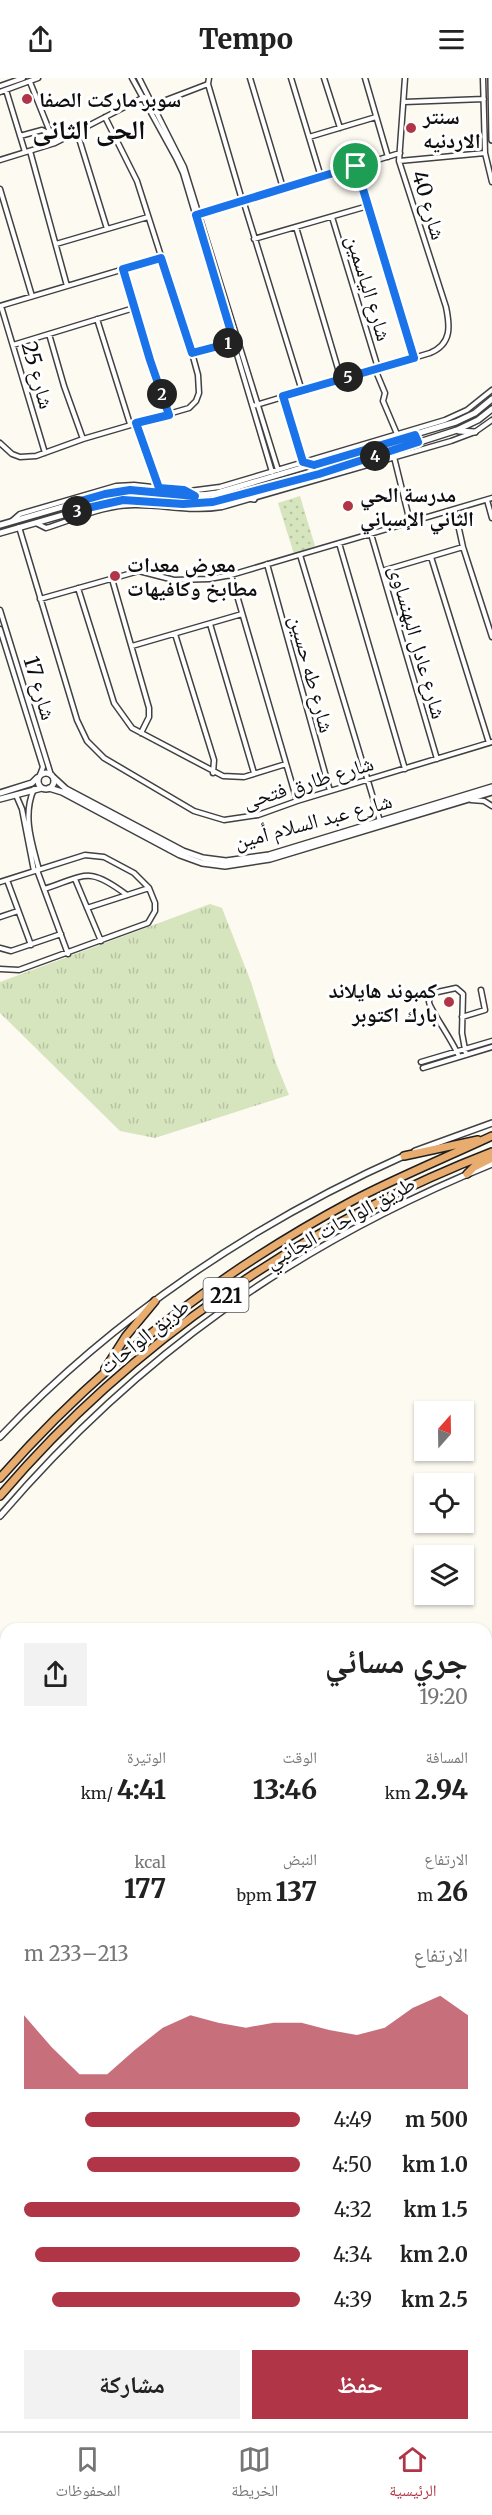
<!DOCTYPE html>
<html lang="ar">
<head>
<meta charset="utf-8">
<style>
  :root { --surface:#fff; --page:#f2f2f2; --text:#222; --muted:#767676; --line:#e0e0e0; --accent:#b03546 }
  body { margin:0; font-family:Merriweather,"Noto Naskh Arabic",serif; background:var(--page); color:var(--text); direction:rtl; height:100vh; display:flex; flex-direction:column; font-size:22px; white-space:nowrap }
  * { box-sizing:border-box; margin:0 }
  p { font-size:20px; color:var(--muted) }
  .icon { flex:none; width:33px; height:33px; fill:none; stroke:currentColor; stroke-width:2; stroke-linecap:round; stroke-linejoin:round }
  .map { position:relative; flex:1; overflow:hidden; direction:ltr }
  .drawer { position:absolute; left:0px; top:1545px; width:492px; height:808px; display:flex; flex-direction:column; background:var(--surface); border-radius:18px 18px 0 0; box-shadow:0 2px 4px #0004; direction:rtl }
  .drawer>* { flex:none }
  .needle { width:39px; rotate:20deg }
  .fabs { position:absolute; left:414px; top:1323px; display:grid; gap:12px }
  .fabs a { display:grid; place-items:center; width:60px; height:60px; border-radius:0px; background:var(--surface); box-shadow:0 2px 4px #0004; font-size:30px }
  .pin { position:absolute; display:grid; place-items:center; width:51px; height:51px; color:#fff; margin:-26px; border:3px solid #fff; border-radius:50%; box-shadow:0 2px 6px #0007 }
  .km { position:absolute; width:30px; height:30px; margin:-15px; border-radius:50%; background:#222; color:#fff; font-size:16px; line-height:30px; text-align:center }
  .round { display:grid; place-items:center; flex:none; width:63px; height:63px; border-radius:0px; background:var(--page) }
  .summary { display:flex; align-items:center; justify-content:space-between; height:102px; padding:0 24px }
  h1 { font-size:33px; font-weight:800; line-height:45px }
  .metrics { display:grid; grid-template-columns:repeat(3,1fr); gap:9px; height:102px; padding:6px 24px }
  .metrics div { display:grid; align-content:center }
  .metrics b { font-size:26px; font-weight:800 }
  .metrics small { font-size:16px; font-weight:400 }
  .metrics p { font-size:16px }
  .chart { height:168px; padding:12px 24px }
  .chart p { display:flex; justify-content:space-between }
  .chart svg { width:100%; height:108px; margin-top:6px; fill:var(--accent); opacity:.7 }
  .button { display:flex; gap:12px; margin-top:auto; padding:12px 24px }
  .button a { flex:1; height:69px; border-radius:0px; background:var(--accent); color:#fff; font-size:24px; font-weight:800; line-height:69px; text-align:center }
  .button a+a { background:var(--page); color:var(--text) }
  ul { padding:0 24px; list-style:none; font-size:20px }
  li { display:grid; grid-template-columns:96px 72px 1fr; align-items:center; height:45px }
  li i { height:15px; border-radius:8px; background:var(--accent) }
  header { display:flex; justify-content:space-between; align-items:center; height:78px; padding:0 24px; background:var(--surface); font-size:27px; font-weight:800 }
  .tab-bar { display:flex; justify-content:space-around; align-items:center; height:84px; border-top:2px solid var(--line); background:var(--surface); font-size:16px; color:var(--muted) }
  .tab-bar a { display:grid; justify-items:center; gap:3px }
  .tab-bar .current { color:var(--accent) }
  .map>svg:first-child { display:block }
</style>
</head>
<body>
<header><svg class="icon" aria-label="menu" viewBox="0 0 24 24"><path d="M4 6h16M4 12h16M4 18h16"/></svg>Tempo<svg class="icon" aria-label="share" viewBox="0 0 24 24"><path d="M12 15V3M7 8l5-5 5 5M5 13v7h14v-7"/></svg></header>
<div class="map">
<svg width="492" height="2353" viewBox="0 0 492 2353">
  <defs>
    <pattern id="grass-tufts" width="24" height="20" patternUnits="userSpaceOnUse" patternTransform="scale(1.5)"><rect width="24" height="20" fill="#d6e5be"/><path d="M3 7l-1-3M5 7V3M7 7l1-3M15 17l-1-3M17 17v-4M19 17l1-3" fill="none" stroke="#b6c3a2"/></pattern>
    <pattern id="cemetery-stones" width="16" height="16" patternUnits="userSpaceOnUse" patternTransform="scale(1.5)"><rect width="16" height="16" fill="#d8dec4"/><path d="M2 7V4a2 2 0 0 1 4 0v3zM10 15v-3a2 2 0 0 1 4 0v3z" fill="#b8bda7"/></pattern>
    <pattern id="garden-dots" width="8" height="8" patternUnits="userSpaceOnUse" patternTransform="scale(1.5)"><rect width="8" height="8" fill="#d6e5be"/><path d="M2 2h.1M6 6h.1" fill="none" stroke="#b6c3a2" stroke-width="1.8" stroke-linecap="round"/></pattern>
  </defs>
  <rect width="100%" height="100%" fill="#fdfaf1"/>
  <!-- grass -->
  <path fill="url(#grass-tufts)" d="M210 826 222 830 251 904 276 985 289 1017 155 1060 120 1053 0 935V904Z"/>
  <!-- cemetery -->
  <path fill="url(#cemetery-stones)" d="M6 2311V2348H158L165 2353H0V2318Z"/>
  <!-- garden -->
  <path fill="url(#garden-dots)" d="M300 418 315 468 294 476 278 425Z"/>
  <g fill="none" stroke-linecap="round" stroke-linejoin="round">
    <!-- minor casing -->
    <g stroke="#414141" stroke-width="7">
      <path id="minor" d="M132 0 176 80 183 95 272 394
        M139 0 184 89 278 392
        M209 0 208 6 242 122
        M250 0 283 110
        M291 0 321 99
        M324 0 340 50
        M365 0 388 79
        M483 0 485 75 492 104
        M30 4 52 59
        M0 8 23 0
        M6 12 25 74
        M0 14 38 0
        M404 24 484 21
        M153 27 208 6
        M77 54 107 151
        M20 58 42 52 50 56 55 65
        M309 59 376 39
        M30 73 67 208
        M0 82 55 65 144 19
        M399 83 485 75
        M356 88 414 280
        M0 111 32 218
        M243 122 302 313
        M200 136 400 75
        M332 139 378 290
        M296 149 341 301
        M254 161 368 128
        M56 166 148 139
        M123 192 150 282 169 337
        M0 228 161 180
        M1 228 45 375
        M97 241 130 346
        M49 256 64 308 83 361
        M13 267 134 230
        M192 275 236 263
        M375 291 385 315 383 323 397 356
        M283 318 303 383
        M253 328 430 275C452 266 450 248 446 229L399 83 405 0
        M136 345 159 410
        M0 365 12 376 20 379 36 378 83 361 189 330 196 323 199 315 198 297 192 275 137 103 105 39
        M394 379 410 444
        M487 422 492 440
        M455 433 463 469 492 559
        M12 443 20 436 116 408 134 407 189 413 220 409 445 342 467 332 492 312
        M36 445 46 450C75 441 106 426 137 427 167 427 191 434 222 429L451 363 475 354 492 342
        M19 449 77 642 87 663 104 680 194 733 224 742 258 737 297 723 492 664
        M371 456 437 681
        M339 465 405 691
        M300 477 380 743
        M431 479 489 665
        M267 486 330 713
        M382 493 463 469
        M231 497 297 723
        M112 501 149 630V639L141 655
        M78 510 114 625 132 650 223 698 244 699 286 686
        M40 521 139 493 174 502 209 501 231 497 492 420
        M0 532 51 697
        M210 546 254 695
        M0 551 43 689 40 697
        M175 556 214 682 213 695
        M132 568 242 536
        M34 711C22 738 32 765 39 792
        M16 717 22 731 34 793
        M471 722 484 723 492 728
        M37 792 68 876
        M75 801 101 863
        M7 802 31 867
        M0 804 85 777 104 779 134 795 149 810 155 825V833L148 845 19 892 0 891
        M44 811C87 797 88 788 127 817
        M87 830 149 810
        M0 839 18 833
        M0 870 11 873 61 856
        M462 939 485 932 481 912
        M459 979C455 966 429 930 429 924 429 919 431 918 433 915L456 910 463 916 462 955 466 977
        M421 984 492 963
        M423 990 492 969
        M486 2129 492 2127
        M486 2138 492 2136
        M486 2196 492 2194
        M486 2204 492 2223
        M486 2221 492 2240
        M486 2328 492 2348
        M176 2348 183 2353
        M195 2348 202 2353
        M249 2348 255 2353
        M261 2348 263 2353
        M299 2348 305 2353
        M397 2348 404 2353
        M7 2353 11 2348
        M382 2353 387 2348
        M451 2353 459 2350"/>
    </g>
    <!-- tertiary casing -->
    <g stroke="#414141" stroke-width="8">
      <path id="tertiary" d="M491 0 492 62
        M459 353 475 354
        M184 413 194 418
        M241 418 254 421
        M0 447 114 414C149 409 182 422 217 415L456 344 475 335 492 321
        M0 455 112 423 144 422 183 426 222 422 317 397 457 352 478 342 492 331
        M38 703a8 8 0 1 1 16 0a8 8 0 1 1-16 0Z
        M53 699 66 711 183 773 203 780 226 783 269 777 492 709
        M49 710 62 714 180 777 202 785 225 788 270 781 492 714
        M0 715 32 705 37 700
        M0 721 42 710
        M415 1073 492 1045
        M0 1359C114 1239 255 1144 406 1077
        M0 1438C138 1277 295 1166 492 1086"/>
    </g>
    <!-- trunk casing -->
    <g stroke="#1f1f1f" stroke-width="10">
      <path id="trunk" d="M404 1078 478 1062
        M467 1096 474 1089 492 1080
        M105 1291 126 1258 155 1223
        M0 1400C99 1287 219 1194 352 1123 398 1099 445 1080 492 1058
        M0 1418C131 1264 304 1147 492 1074"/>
    </g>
    <!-- minor -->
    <use href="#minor" stroke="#fff" stroke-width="4"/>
    <!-- tertiary -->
    <use href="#tertiary" stroke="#fff" stroke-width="5"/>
    <!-- trunk -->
    <use href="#trunk" stroke="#e8ac6e" stroke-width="7"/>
  </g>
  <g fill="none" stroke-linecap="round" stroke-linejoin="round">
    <!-- route casing -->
    <g stroke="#fff" stroke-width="12">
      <path id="route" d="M356 88 414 280 283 318 303 384 314 387 415 357 418 364 319 396 213 424 183 426 123 422 70 434 68 430 70 426 105 416 130 412 195 418 184 412 159 410 136 345 169 337 150 282 123 191 161 180 192 275 234 264 196 137Z"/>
    </g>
    <!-- route -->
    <use href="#route" stroke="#1a73e8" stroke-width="8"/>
  </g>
  <!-- markers -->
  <g fill="#b03546" stroke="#fff" stroke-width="2">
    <circle cx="27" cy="21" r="6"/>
    <circle cx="411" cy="50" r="6"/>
    <circle cx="348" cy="428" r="6"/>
    <circle cx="115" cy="498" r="6"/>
    <circle cx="449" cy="924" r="6"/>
  </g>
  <g text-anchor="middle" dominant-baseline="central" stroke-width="6" stroke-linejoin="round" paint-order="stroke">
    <!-- shield labels -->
    <rect fill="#fff" stroke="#565656" stroke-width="1.5" x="203.5" y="1200" width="45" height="34" rx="4.5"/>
    <g font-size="20" font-weight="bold" fill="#0e0e0e">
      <text x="226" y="1217">221</text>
    </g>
    <!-- poi labels -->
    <g font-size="21" font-weight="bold" fill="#0e0e0e" stroke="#fff" text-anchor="start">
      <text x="39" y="21">سوبر ماركت الصفا</text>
      <text x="423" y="38">سنتر<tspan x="423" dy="24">الاردنيه</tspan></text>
      <text x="360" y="416">مدرسة الحي<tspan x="360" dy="24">الثاني الإسباني</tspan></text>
      <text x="127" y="486">معرض معدات<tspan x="127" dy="24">مطابخ وكافيهات</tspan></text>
      <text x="437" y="912" text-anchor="end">كمبوند هايلاند<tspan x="437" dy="24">بارك اكتوبر</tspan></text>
    </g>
    <!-- street labels -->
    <g font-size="21" fill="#0e0e0e" stroke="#fff">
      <text transform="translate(429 127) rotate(73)">شارع 40</text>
      <text transform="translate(369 210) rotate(73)">شارع الياسمين</text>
      <text transform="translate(38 297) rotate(74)">شارع 25</text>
      <text transform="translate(418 564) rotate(74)">شارع عادل البهنساوى</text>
      <text transform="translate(312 596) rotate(75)">شارع طه حسين</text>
      <text transform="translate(40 610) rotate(73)">شارع 17</text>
      <text transform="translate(308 704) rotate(-17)">شارع طارق فتحى</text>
      <text transform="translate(313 743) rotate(-15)">شارع عبد السلام أمين</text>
      <text transform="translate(340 1144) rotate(-29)">طريق الواحات الجانبي</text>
      <text transform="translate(144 1258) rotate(-38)">طريق الواحات</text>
    </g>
    <!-- district labels -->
    <g font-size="27" font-weight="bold" fill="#0e0e0e" stroke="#fff">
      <text x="89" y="51">الحى الثانى</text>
    </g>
  </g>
</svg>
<div class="fabs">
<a><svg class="needle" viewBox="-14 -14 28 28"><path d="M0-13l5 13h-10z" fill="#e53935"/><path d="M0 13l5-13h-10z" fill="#767676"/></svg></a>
<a><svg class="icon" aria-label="locate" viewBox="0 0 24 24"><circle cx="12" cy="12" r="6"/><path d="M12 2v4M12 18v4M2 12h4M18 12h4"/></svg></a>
<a><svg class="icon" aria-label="layers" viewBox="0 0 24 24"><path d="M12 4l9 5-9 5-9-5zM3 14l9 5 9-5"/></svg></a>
</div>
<div class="pin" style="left:356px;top:88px;background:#1e9e55"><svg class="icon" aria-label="arrive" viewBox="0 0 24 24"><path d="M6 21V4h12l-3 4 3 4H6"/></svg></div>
<b class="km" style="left:228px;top:265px">1</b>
<b class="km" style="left:162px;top:316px">2</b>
<b class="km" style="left:77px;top:433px">3</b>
<b class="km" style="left:375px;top:378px">4</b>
<b class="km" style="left:348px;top:299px">5</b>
<section class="drawer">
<div class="summary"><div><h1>جري مسائي</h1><p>19:20</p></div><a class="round"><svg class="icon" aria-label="share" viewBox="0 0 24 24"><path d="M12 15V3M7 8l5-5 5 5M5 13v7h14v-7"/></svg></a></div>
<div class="metrics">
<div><p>المسافة</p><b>2.94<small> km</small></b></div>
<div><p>الوقت</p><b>13:46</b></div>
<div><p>الوتيرة</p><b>4:41<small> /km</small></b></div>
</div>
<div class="metrics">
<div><p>الارتفاع</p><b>26<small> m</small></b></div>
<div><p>النبض</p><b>137<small> bpm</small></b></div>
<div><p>kcal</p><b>177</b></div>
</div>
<div class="chart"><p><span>الارتفاع</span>213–233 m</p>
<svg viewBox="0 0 160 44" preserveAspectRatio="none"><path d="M0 44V14L10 27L20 38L30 38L40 28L50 19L60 14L70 17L80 19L90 17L100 17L110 20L120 22L130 19L140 11L150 6L160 14V44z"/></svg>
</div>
<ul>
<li><b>500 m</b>4:49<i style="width:78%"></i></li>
<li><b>1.0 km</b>4:50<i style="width:77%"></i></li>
<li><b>1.5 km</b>4:32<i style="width:100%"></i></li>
<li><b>2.0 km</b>4:34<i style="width:96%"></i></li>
<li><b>2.5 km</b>4:39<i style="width:90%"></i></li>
</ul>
<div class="button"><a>حفظ</a><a>مشاركة</a></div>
</section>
</div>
<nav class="tab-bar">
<a class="current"><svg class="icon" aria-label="home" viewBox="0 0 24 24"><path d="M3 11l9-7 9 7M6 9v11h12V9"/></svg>الرئيسية</a>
<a><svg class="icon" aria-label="map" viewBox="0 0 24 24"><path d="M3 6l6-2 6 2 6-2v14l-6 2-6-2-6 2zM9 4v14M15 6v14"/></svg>الخريطة</a>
<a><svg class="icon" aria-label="saved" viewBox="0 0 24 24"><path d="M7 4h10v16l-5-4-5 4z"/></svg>المحفوظات</a>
</nav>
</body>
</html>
